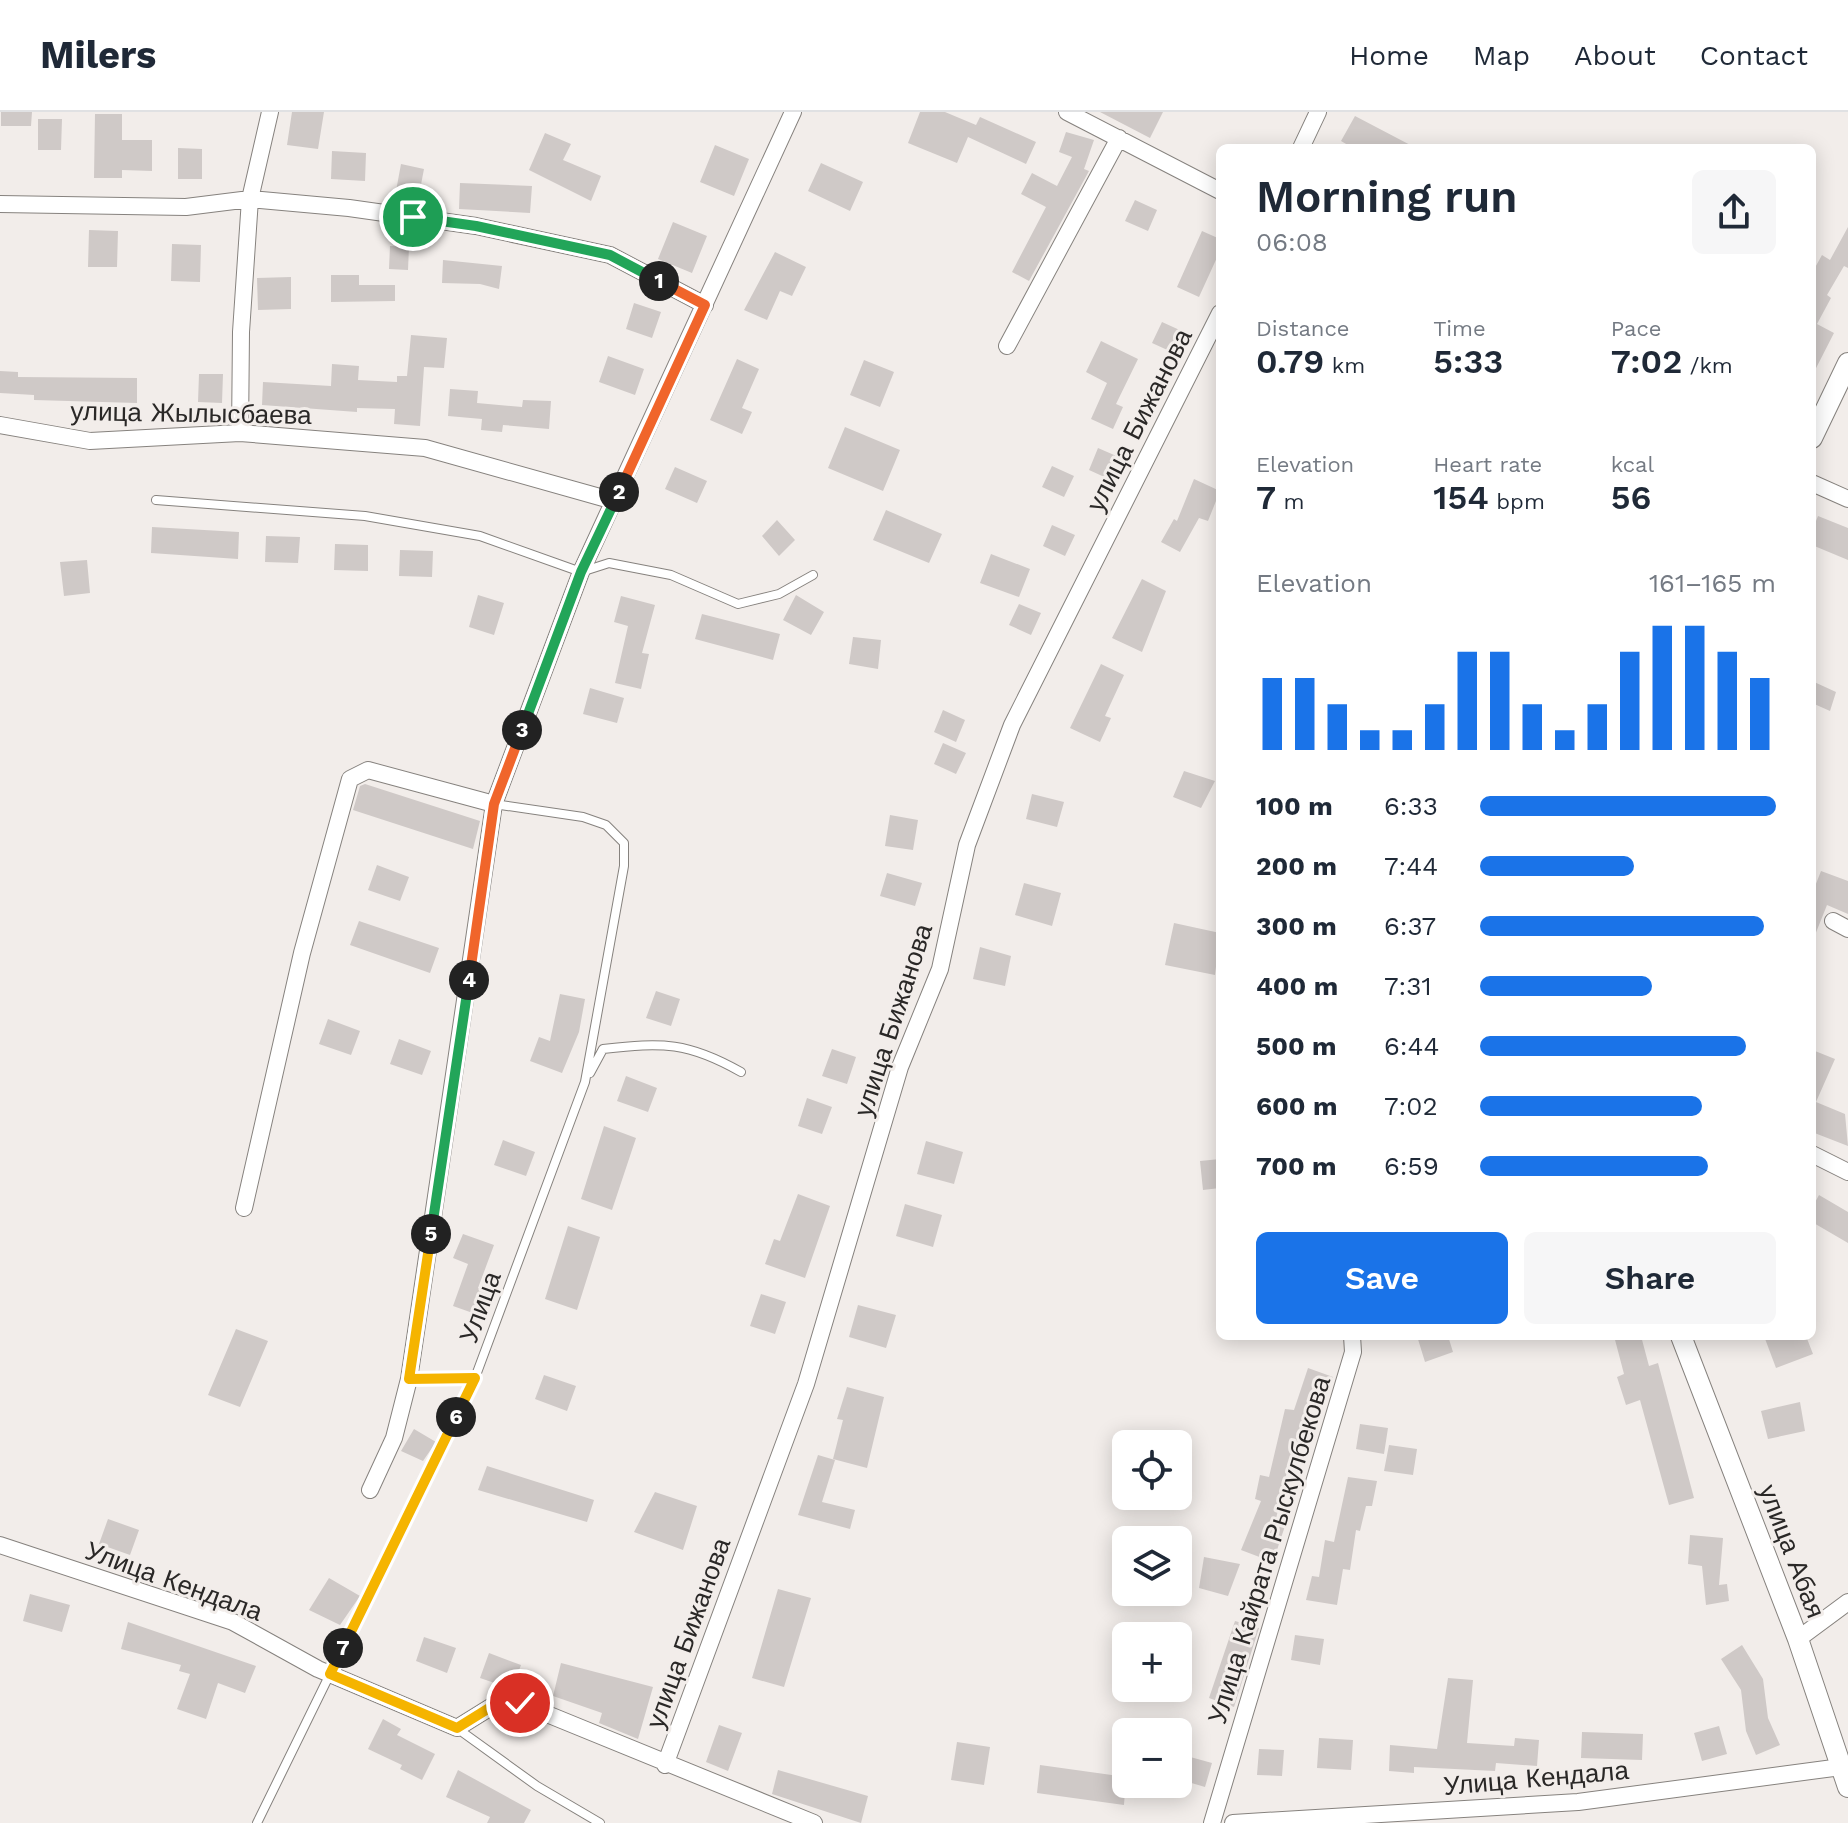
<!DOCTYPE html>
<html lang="en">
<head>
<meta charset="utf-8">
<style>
  :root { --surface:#fff; --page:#f6f6f7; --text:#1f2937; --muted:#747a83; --line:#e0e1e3; --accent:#1a73e8 }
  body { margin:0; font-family:"Work Sans",sans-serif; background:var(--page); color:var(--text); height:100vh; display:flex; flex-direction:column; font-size:30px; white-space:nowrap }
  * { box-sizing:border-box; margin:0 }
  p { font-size:26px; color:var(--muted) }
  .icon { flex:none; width:44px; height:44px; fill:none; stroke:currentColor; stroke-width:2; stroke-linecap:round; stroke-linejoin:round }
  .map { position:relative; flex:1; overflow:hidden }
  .panel { position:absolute; left:1216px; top:32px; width:600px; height:1196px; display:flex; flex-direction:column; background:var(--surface); border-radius:12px; box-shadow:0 4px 20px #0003 }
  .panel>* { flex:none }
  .buttons { position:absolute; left:1112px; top:1318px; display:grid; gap:16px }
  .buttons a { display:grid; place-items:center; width:80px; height:80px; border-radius:12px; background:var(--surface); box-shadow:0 4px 20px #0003; font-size:40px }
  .pin { position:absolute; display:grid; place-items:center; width:68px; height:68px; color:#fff; margin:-34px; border:4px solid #fff; border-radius:50%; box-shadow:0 2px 8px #0007 }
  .km { position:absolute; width:40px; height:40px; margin:-20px; border-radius:50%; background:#222; color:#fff; font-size:22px; line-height:40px; text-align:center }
  .round { display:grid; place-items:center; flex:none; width:84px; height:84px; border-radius:12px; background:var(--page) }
  .overview { display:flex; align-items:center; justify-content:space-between; height:136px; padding:0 40px }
  h1 { font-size:44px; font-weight:600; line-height:60px }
  .stats { display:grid; grid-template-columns:repeat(3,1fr); gap:12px; height:136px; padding:8px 40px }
  .stats div { display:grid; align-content:center }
  .stats b { font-size:34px; font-weight:600 }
  .stats small { font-size:22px; font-weight:400 }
  .stats p { font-size:22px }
  .chart { height:224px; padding:16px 40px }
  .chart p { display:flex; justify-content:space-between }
  .chart svg { width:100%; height:144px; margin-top:8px; stroke:var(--accent); stroke-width:6 }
  .action { display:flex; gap:16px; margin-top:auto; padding:16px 40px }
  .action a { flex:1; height:92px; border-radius:12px; background:var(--accent); color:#fff; font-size:32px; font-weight:600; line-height:92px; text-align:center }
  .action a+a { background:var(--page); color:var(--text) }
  ul { padding:0 40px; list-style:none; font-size:26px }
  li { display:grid; grid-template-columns:128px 96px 1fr; align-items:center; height:60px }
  li i { height:20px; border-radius:10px; background:var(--accent) }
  header { display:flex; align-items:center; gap:48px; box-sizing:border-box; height:112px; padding:0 40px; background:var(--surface); border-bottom:2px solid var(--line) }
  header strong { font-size:38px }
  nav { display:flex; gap:44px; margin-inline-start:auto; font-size:28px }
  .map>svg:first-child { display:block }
</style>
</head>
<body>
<header>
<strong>Milers</strong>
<nav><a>Home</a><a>Map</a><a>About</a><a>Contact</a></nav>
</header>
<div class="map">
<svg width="1848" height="1711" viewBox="0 0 1848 1711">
  <rect width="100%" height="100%" fill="#f2edea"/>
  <!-- building -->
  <path fill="#cfc9c7" d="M1 0H32L31 14H1Z
    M292 0H324L318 37 287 33Z
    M920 0H945L976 13 980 5 1036 30 1026 52 968 25 957 51 908 31Z
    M1100 0H1163L1150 26Z
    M95 2H122V28H152V59L122 58V66H94Z
    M1355 4 1416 36H1353L1341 29Z
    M38 7H62L61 38H38Z
    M1066 20 1094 28 1084 57 1089 59 1029 169 1012 160 1046 95 1021 82 1032 61 1057 74 1072 45 1059 40Z
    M545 21 571 32 563 48 601 64 591 89 529 58Z
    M715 33 749 47 734 84 700 70Z
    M178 36 202 37V67H178Z
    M332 39 366 41 365 69 331 67Z
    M821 51 863 70 850 99 808 79Z
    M401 52 424 57 419 83 396 79Z
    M460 71 532 74 530 101 459 97Z
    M1135 88 1157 98 1148 119 1125 109Z
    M673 110 707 124 692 161 658 147Z
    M1848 115V156L1844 154 1827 183 1831 186 1817 212 1834 221 1812 264V161L1822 143 1830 148Z
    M89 118 118 119 117 155H88Z
    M1202 119 1220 127V139L1199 185 1177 175Z
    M172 132 201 133 200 170 171 169Z
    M390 134 409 135 408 158 389 157Z
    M775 140 806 155 792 184 780 179 767 208 744 198Z
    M443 148 502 154 499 177 480 172 442 171Z
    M331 163H359V173H395V189L331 190Z
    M291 165V197L258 198 257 166Z
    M634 191 661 200 652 226 626 217Z
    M1162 210 1184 220 1174 241 1152 231Z
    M411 223 447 226 444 256 424 255 420 314 394 312 395 297 357 296V300L262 293 263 270 331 274 332 252 359 254 358 268 397 270V264H407Z
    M1101 229 1138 247 1116 292 1123 295 1113 317 1091 307 1107 271 1086 260Z
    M608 244 644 257 635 283 599 270Z
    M737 247 759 257 742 296 752 300 742 322 710 308Z
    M864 248 894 260 880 295 850 283Z
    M0 259 18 260V265L137 266V291L34 288V283L0 281Z
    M199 262H223L222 291 198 290Z
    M450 277 478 279 477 291 522 295 523 288 551 289 549 317 503 313 502 320 481 318 482 307 448 304Z
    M845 315 900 338 883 379 828 356Z
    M1098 336 1121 346 1111 368 1089 358Z
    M1052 354 1074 364 1064 385 1042 375Z
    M675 355 707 369 697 391 665 377Z
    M1194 367 1220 379 1208 409 1199 406 1180 440 1161 430 1174 407 1177 409Z
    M886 398 942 422 929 451 873 428Z
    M1818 404 1848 416V448L1812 433V419Z
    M777 408 795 428 779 444 762 424Z
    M1052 413 1075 423 1065 444 1043 434Z
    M152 415 239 420 238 447 151 441Z
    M266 424 300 425 298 451 265 450Z
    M335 432 368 433V459L334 458Z
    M400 438 433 439 432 465 399 464Z
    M991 442 1030 457 1019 485 980 471Z
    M87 448 90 481 64 484 60 450Z
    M1142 467 1166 479 1142 540 1112 526Z
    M478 483 504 491 494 523 469 515Z
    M796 483 824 500 811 523 783 508Z
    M621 484 655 493 642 541 649 542 641 577 615 571 628 514 614 510Z
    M1019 492 1041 501 1031 523 1009 513Z
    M702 502 780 522 773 548 695 527Z
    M853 525 881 528 878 557 849 552Z
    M1101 552 1124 563 1105 604 1111 606 1100 630 1070 616Z
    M1812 569 1836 580 1830 599 1812 591Z
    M590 576 624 586 617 611 583 602Z
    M943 598 965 608 956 630 934 620Z
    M943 631 966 641 956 662 934 652Z
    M1184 659 1215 669 1201 696 1173 685Z
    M365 672 480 709 473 737 353 698 360 674Z
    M1032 682 1064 690 1057 715 1026 707Z
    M890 703 918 708 913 738 885 734Z
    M377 753 409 765 400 789 368 778Z
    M1821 759 1848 769V802L1827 793 1813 828 1812 782Z
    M887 761 922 771 915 794 880 784Z
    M1024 771 1061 781 1052 814 1015 803Z
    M359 809 439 836 430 861 350 833Z
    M1174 811 1220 821 1215 863 1165 853Z
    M980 835 1011 844 1005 874 973 867Z
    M656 879 680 887 671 914 646 906Z
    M560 882 585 887 579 920 562 961 530 949 539 925 550 929Z
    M328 907 360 919 351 943 319 932Z
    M399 927 431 939 422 963 390 952Z
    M832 937 856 945 847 972 822 964Z
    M1815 939 1835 947 1816 990 1845 1002 1848 1034 1812 1020V946Z
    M626 964 657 976 648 1000 617 989Z
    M807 986 832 995 822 1022 798 1014Z
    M604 1014 636 1026 612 1098 581 1087Z
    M503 1028 535 1040 526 1064 494 1053Z
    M926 1029 963 1040 954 1072 917 1062Z
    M1220 1047V1076L1203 1078 1200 1049Z
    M798 1082 830 1094 805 1166 765 1152 774 1127 780 1129Z
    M1819 1083 1848 1100V1131L1812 1110V1096Z
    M905 1092 942 1103 933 1135 896 1124Z
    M568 1114 600 1125 577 1198 545 1187Z
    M463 1122 494 1133 478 1176 493 1181 484 1205 453 1194 468 1152 453 1146Z
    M761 1182 786 1190 775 1222 750 1214Z
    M858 1193 896 1203 886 1236 849 1225Z
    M236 1217 268 1229 240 1295 208 1283Z
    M1417 1224H1448L1453 1240 1425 1250Z
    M1614 1224H1641L1649 1254 1658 1251 1694 1386 1669 1393 1640 1288 1626 1293 1617 1265 1624 1262Z
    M1764 1224H1806L1813 1242 1776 1256Z
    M1308 1256 1333 1265 1323 1292 1309 1287 1306 1323H1303L1295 1352 1289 1351 1275 1411 1285 1414 1273 1450 1241 1438 1261 1389 1255 1387 1260 1363 1269 1365 1285 1297 1294 1298Z
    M544 1263 576 1274 567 1299 535 1287Z
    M847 1275 884 1285 867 1356 833 1347 843 1308 837 1307Z
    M1800 1290 1805 1319 1768 1327 1761 1299Z
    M1360 1312 1388 1316 1384 1342 1356 1337Z
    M414 1317 436 1330 423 1349 401 1339Z
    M1389 1333 1417 1337 1413 1363 1384 1359Z
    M818 1343 835 1348 822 1390 855 1398 850 1417 798 1403Z
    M487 1354 594 1388 587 1410 478 1378Z
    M1348 1365 1377 1369 1372 1394H1366L1360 1419 1356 1418 1350 1458 1343 1457 1337 1493 1306 1488 1312 1464 1319 1465 1325 1428 1334 1430Z
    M655 1380 697 1394 683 1438 634 1420Z
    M108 1407 139 1418 130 1443 99 1432Z
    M1690 1423 1723 1426 1719 1473 1727 1472 1729 1489 1706 1493 1702 1454 1688 1452Z
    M1204 1445 1240 1452 1228 1484 1199 1476Z
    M329 1466 360 1484 340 1513 309 1498Z
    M778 1477 811 1486 784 1575 752 1566Z
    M30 1482 70 1493 62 1520 23 1509Z
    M1235 1509 1259 1516 1234 1595 1209 1586Z
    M128 1510 256 1554 245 1581 218 1571 206 1607 177 1597 190 1562 179 1559 181 1553 121 1537Z
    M1295 1523 1324 1527 1320 1553 1291 1548Z
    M424 1525 456 1536 447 1561 416 1549Z
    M1742 1533 1763 1567 1768 1606 1780 1633 1756 1643 1746 1619 1741 1578 1721 1547Z
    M489 1541 521 1553 512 1577 480 1566Z
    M561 1551 653 1575 638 1627 599 1611 602 1601 553 1584Z
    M1448 1566 1473 1568 1467 1631 1514 1634 1515 1626 1539 1628 1537 1654 1496 1651 1495 1659 1414 1655V1661L1389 1659 1390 1633 1437 1637Z
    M383 1607 401 1617 397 1623 435 1642 422 1668 400 1657 402 1653 368 1637Z
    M719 1613 742 1621 728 1659 706 1650Z
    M1719 1614 1727 1642 1702 1649 1694 1621Z
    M1582 1620 1643 1622 1642 1648 1581 1646Z
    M1319 1626 1353 1628 1351 1658 1317 1656Z
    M957 1630 990 1635 984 1673 951 1668Z
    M1259 1637 1284 1638 1282 1664 1257 1663Z
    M1183 1643 1212 1651 1205 1675 1178 1667Z
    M1040 1653 1126 1665 1124 1693 1037 1681Z
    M458 1658 531 1698 524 1711H487L490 1705 446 1685Z
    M778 1658 868 1684 861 1711 772 1682Z"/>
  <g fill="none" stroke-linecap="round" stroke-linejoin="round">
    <!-- service casing -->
    <g stroke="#86827e" stroke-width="10">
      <path id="service" d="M156 388 365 404 480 424 581 460 609 451 671 463 738 492 779 482 813 463
        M590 961 603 937C663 930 688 930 741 960
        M409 1267 475 1266
        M458 1617 537 1674 600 1711
        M257 1711 475 1266 585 970 624 754V731L606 713 583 705 494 692"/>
    </g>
    <!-- minor casing -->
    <g stroke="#86827e" stroke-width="18">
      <path id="minor" d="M1067 0 1220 79
        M1301 36 1318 0
        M0 92 186 95 250 87 349 96 476 114 610 143 705 193
        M1007 234 1119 26
        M0 313 90 329 240 321 425 336 614 389
        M240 321 241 220 250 87 270 0
        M1812 371 1848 387
        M1833 809 1848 817
        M1812 1042 1848 1060
        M244 1096 302 841 350 667 368 658 494 692
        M370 1378 394 1326 409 1267 494 692 581 460 793 0
        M0 1433 233 1510 318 1557 457 1616 494 1593 520 1591 814 1711
        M1798 1527 1848 1490
        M665 1653 806 1272 900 955 940 857 967 733 1012 613 1220 201
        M1212 1711 1353 1240 1352 1224
        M1233 1711 1578 1690 1841 1655"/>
    </g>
    <!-- tertiary casing -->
    <g stroke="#86827e" stroke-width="22">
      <path id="tertiary" d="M1812 326 1848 251
        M1681 1224 1798 1527 1848 1675"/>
    </g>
    <!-- service -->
    <use href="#service" stroke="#fff" stroke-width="8"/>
    <!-- minor -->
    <use href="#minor" stroke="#fff" stroke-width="16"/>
    <!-- tertiary -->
    <use href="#tertiary" stroke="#fff" stroke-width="20"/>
  </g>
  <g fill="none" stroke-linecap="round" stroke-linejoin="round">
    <!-- split-1 casing -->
    <g stroke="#fff" stroke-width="16">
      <path id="split-1" d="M413 105 476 114 610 143 659 169"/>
    </g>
    <!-- split-2 casing -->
    <g stroke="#fff" stroke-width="16">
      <path id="split-2" d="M619 380 705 193 659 169"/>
    </g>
    <!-- split-3 casing -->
    <g stroke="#fff" stroke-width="16">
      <path id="split-3" d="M522 618 581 460 619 380"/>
    </g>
    <!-- split-4 casing -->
    <g stroke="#fff" stroke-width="16">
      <path id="split-4" d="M469 868 494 692 522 618"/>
    </g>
    <!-- split-5 casing -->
    <g stroke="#fff" stroke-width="16">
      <path id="split-5" d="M431 1122 469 868"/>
    </g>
    <!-- split-6 casing -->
    <g stroke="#fff" stroke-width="16">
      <path id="split-6" d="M431 1122 409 1267 475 1266 456 1305"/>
    </g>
    <!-- split-7 casing -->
    <g stroke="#fff" stroke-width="16">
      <path id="split-7" d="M343 1536 456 1305"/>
    </g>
    <!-- split-8 casing -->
    <g stroke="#fff" stroke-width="16">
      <path id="split-8" d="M343 1536 330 1562 457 1616 494 1593 520 1591"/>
    </g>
    <!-- split-1 -->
    <use href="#split-1" stroke="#22a559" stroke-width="10"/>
    <!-- split-2 -->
    <use href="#split-2" stroke="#f0652b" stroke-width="10"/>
    <!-- split-3 -->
    <use href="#split-3" stroke="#22a559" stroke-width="10"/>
    <!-- split-4 -->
    <use href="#split-4" stroke="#f0652b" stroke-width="10"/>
    <!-- split-5 -->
    <use href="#split-5" stroke="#22a559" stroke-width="10"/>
    <!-- split-6 -->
    <use href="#split-6" stroke="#f5b400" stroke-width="10"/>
    <!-- split-7 -->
    <use href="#split-7" stroke="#f5b400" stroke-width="10"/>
    <!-- split-8 -->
    <use href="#split-8" stroke="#f5b400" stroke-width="10"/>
  </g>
  <g text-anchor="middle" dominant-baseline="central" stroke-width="6" stroke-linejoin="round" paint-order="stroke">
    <!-- street labels -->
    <g font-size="26" fill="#2a2827" stroke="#f2edea">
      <text transform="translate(191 301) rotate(1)">улица Жылысбаева</text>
      <text transform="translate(1139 308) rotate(-63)">улица Бижанова</text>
      <text transform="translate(893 908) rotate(-72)">улица Бижанова</text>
      <text transform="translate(480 1195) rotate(-70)">Улица</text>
      <text transform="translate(1269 1438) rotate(-73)">Улица Кайрата Рыскулбекова</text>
      <text transform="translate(1792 1439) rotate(69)">улица Абая</text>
      <text transform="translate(174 1469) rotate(20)">Улица Кендала</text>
      <text transform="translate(688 1521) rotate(-70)">улица Бижанова</text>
      <text transform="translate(1536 1666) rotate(-5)">Улица Кендала</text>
    </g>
  </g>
</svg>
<div class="buttons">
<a><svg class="icon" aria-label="locate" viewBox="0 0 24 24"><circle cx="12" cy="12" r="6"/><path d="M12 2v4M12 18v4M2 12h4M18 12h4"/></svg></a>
<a><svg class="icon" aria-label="layers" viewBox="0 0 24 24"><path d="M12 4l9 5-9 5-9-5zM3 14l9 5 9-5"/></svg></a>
<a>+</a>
<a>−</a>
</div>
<div class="pin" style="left:413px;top:105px;background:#1e9e55"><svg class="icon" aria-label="arrive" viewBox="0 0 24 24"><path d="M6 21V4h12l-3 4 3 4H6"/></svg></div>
<div class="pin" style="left:520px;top:1591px;background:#d93025"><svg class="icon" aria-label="check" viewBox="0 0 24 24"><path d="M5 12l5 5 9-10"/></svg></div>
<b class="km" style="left:659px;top:169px">1</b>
<b class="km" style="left:619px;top:380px">2</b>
<b class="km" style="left:522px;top:618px">3</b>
<b class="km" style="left:469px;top:868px">4</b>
<b class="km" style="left:431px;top:1122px">5</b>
<b class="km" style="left:456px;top:1305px">6</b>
<b class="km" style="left:343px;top:1536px">7</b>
<section class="panel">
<div class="overview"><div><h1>Morning run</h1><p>06:08</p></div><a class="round"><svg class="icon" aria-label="share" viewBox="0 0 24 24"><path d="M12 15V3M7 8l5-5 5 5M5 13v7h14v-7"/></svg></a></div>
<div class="stats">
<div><p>Distance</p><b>0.79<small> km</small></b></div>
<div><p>Time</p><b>5:33</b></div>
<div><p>Pace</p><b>7:02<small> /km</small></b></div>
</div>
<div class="stats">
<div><p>Elevation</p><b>7<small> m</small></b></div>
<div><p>Heart rate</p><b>154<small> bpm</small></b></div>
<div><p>kcal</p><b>56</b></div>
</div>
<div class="chart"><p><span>Elevation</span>161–165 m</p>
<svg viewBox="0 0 160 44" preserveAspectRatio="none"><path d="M5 44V22M15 44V22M25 44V30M35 44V38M45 44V38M55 44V30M65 44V14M75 44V14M85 44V30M95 44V38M105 44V30M115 44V14M125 44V6M135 44V6M145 44V14M155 44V22"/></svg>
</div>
<ul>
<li><b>100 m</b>6:33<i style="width:100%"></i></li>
<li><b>200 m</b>7:44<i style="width:52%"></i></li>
<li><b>300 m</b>6:37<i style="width:96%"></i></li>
<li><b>400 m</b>7:31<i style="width:58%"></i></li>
<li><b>500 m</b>6:44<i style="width:90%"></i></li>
<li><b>600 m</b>7:02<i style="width:75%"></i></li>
<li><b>700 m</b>6:59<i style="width:77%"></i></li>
</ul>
<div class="action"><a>Save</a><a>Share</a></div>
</section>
</div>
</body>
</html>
